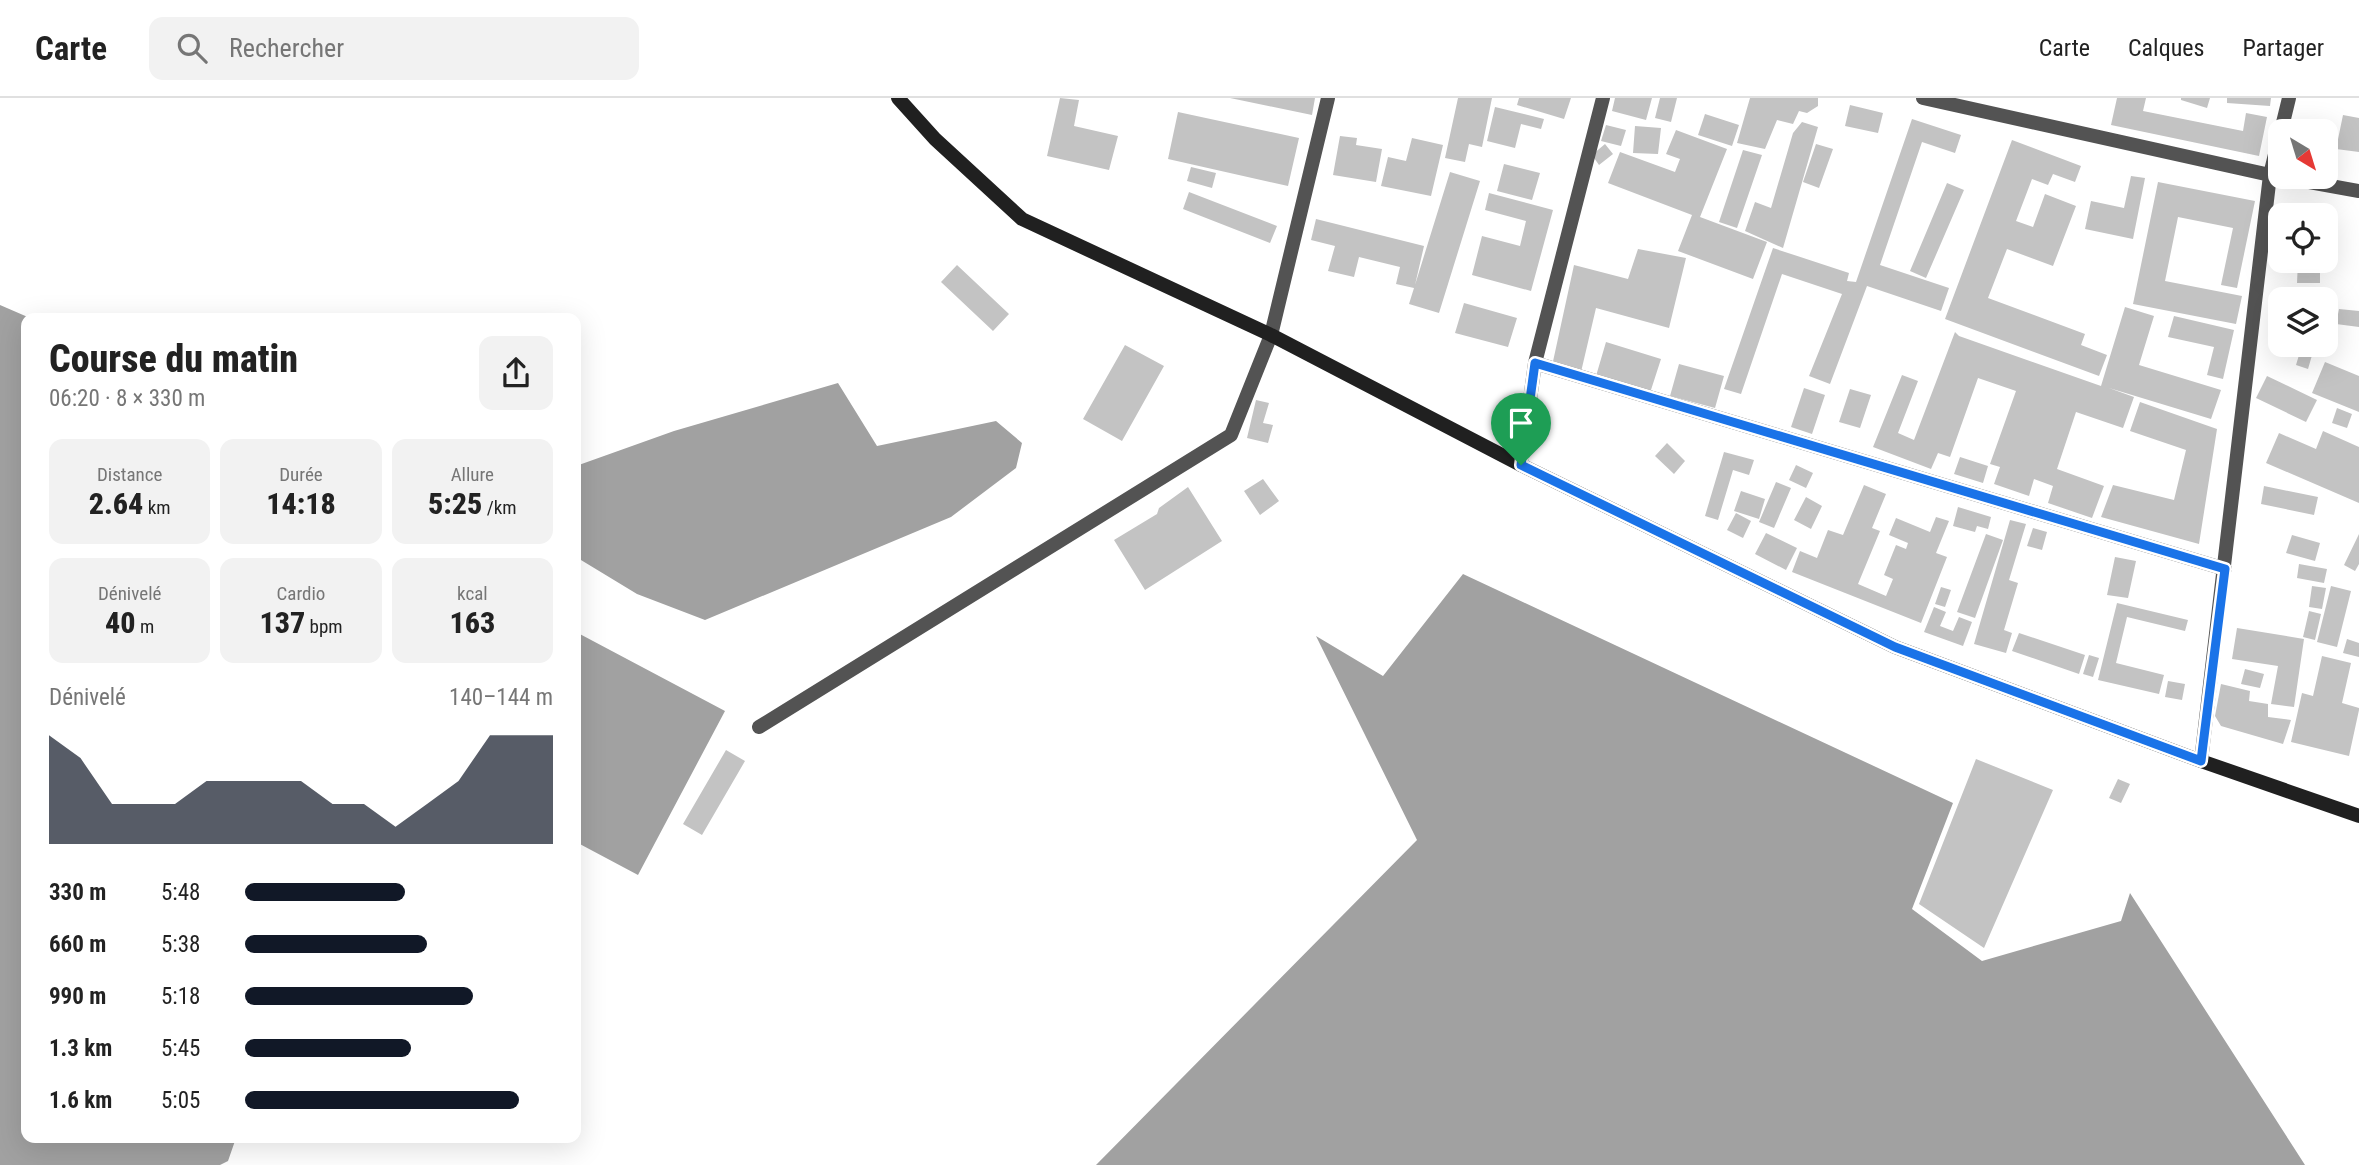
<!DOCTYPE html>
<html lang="fr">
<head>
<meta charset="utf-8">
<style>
  :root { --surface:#fff; --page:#f2f2f2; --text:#222; --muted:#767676; --line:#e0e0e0; --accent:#111827 }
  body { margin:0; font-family:"Roboto Condensed",sans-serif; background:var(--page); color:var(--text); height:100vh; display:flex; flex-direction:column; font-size:26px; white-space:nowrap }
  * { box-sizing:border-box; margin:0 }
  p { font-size:23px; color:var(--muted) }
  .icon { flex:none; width:38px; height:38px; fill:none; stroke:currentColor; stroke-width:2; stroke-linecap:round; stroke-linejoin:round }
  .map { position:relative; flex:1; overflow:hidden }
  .panel { position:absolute; left:21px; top:215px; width:560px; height:830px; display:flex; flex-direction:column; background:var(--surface); border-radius:14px; box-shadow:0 7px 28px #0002 }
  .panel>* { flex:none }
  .needle { width:46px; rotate:142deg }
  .buttons { position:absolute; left:2268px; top:21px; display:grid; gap:14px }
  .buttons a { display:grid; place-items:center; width:70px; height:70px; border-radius:14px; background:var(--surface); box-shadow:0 7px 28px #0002; font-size:35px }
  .pin { position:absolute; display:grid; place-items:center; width:60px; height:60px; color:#fff; margin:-72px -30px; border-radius:50% 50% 50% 0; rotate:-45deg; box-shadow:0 0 7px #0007 }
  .pin .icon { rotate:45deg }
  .round { display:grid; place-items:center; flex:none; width:74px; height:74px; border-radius:14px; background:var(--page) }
  .head { display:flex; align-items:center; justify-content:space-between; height:119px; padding:0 28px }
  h1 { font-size:38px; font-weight:800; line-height:52px }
  .figures { display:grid; grid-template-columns:repeat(3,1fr); gap:10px; height:119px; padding:7px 28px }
  .figures div { display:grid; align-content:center; border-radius:14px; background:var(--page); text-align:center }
  .figures b { font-size:30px; font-weight:800 }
  .figures small { font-size:19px; font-weight:400 }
  .figures p { font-size:19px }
  .chart { height:196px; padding:14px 28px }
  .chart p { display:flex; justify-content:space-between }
  .chart svg { width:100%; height:126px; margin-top:7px; fill:var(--accent); opacity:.7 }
  ul { padding:0 28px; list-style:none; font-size:23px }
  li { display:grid; grid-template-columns:112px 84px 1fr; align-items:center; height:52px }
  li i { height:18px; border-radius:9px; background:var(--accent) }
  header { display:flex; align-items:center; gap:42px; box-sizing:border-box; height:98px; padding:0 35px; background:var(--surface); border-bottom:2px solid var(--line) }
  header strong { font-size:33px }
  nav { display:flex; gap:38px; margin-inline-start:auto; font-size:24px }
  .search { width:490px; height:63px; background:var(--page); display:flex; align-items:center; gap:18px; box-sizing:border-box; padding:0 24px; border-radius:14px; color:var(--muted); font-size:26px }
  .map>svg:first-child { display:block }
</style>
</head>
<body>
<header>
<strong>Carte</strong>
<div class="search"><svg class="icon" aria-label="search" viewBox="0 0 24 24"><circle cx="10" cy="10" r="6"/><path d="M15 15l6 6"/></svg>Rechercher</div>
<nav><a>Carte</a><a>Calques</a><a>Partager</a></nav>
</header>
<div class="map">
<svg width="2359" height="1067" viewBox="0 0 2359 1067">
  <rect width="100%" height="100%" fill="#fff"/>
  <!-- water -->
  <path fill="#a1a1a1" d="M0 207 30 220H26V1040H236L228 1063 220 1067H0Z
    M838 285 877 348 996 323 1022 345 1016 370 951 419 705 522 637 496 576 459V368L674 333Z
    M1463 476 1953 705 1912 811 1982 863 2121 823 2130 795 2305 1067H1096L1417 742 1316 538 1383 578Z
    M576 534 725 613 638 777 576 744Z"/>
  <!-- building -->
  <path fill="#c3c3c3" d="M1060 0 1079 2 1074 28 1118 38 1109 72 1047 58Z
    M1230 0H1315L1312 17Z
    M1458 0H1492L1482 49 1469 46 1465 64 1445 60Z
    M1519 0H1571L1564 21 1517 7Z
    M1615 0H1652L1646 22 1612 13Z
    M1660 0H1677L1671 24 1655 20Z
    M1750 0H1818V8L1807 15 1799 13 1793 26 1777 22 1765 51 1737 45Z
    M2117 0H2146L2143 13 2243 33 2246 15 2267 19 2259 58 2111 27Z
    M2181 0H2210L2207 10 2181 2Z
    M2227 0H2271L2270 8 2227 5Z
    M1850 7 1883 15 1878 35 1845 28Z
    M1495 9 1544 21 1541 31 1521 26 1515 50 1487 43Z
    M1178 14 1299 40 1288 88 1168 61Z
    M1705 16 1739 27 1732 48 1698 37Z
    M2343 17 2359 20V54L2336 51Z
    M1912 21 1961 37 1955 55 1922 44 1880 167 1949 190 1941 213 1867 188 1830 286 1809 278 1842 196 1782 176 1741 296 1724 291 1773 150 1849 175 1847 183 1856 184Z
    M2312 21 2324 22 2322 33H2310Z
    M1802 24 1818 29 1783 150 1745 133 1755 104 1771 110 1793 35Z
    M1606 27 1626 32 1621 48 1601 43Z
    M1635 28 1661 30 1658 56 1633 55Z
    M1676 32 1727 51 1700 119 1767 144 1753 181 1678 153 1692 117 1608 85 1620 54 1675 74 1680 61 1666 56Z
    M1340 38 1357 40 1356 47 1382 51 1376 84 1333 77Z
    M1412 40 1443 47 1431 98 1381 88 1388 59 1406 63Z
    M2012 42 2081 68 2075 84 2053 76 2048 87 2032 81 2016 123 2033 129 2045 96 2076 108 2053 168 2007 151 1988 200 2085 236 2081 247 2107 257 2099 278 1945 221Z
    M1605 46 1613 56 1599 67 1592 57Z
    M1816 46 1833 51 1819 90 1803 84Z
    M1743 52 1762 57 1737 130 1719 124Z
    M1504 66 1540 75 1532 102 1497 93Z
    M1191 69 1216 75 1212 90 1187 83Z
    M1450 74 1480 83 1439 215 1409 206 1414 190 1396 186 1400 169 1359 159 1354 179 1328 173 1335 148 1311 142 1316 121 1424 148 1415 187Z
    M2131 78 2145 80 2133 141 2085 131 2091 103 2124 110Z
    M2158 84 2255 103 2237 190 2221 187 2233 130 2178 119 2165 183 2242 198 2236 226 2133 206Z
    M1947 85 1964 92 1926 180 1910 173Z
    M1189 94 1277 128 1270 145 1183 111Z
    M1489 95 1553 112 1531 193 1472 177 1482 138 1520 148 1526 123 1485 112Z
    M1638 151 1686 160 1669 230 1596 210 1581 274 1552 268 1574 167 1628 181Z
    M2298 163H2320V185H2297Z
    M957 167 1009 216 993 233 941 184Z
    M2296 193 2320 195 2319 201H2295Z
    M1464 205 1517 220 1508 249 1455 235Z
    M2125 209 2154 218 2139 267 2221 292 2211 321 2109 290 2134 299 2123 330 2076 314 2057 371 2104 388 2092 420 2048 405 2053 388 2034 381 2029 398 1994 386 2000 369 1990 366 2016 293 1978 280 1950 359 1938 355 1931 371 1873 349 1902 277 1918 283 1898 335 1914 342 1955 234 1959 238 2101 288Z
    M2339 211 2359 213V229L2336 226Z
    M2174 218 2234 232 2223 281 2207 277 2214 249 2168 239Z
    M1606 244 1661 261 1650 295 1596 278Z
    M1125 247 1164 268 1122 343 1083 321Z
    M2302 247H2315L2308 271 2296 267Z
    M2325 264 2359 278V314L2312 295Z
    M1679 266 1724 278 1715 310 1670 298Z
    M2267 278 2317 302 2306 324 2256 300Z
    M1804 290 1825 297 1812 336 1791 329Z
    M1850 291 1871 297 1860 330 1839 324Z
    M1256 302 1269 305 1263 325 1273 327 1268 345 1247 340Z
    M2140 304 2217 331 2199 446 2101 419 2113 387 2174 402 2186 352 2130 333Z
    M2337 310 2352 316 2347 330 2332 325Z
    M2323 333 2359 349V405L2266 365 2279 335 2316 351Z
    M1667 345 1685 363 1674 376 1655 358Z
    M1724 354 1754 362 1749 377 1733 372 1718 422 1705 418Z
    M1960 359 1988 368 1983 385 1954 376Z
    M1796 367 1813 375 1806 390 1789 382Z
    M1263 381 1279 403 1260 417 1244 393Z
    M1776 384 1791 390 1774 430 1759 424Z
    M1864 387 1886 396 1872 430 1880 433 1858 486 1886 498 1893 481 1884 477 1896 447 1906 451 1908 445 1889 437 1896 420 1930 434 1936 419 1949 423 1936 455 1947 459 1921 525 1792 474 1800 453 1817 460 1828 432 1843 437Z
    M2264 388 2318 399 2314 417 2261 406Z
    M1188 389 1222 443 1145 492 1114 442 1157 416 1159 410Z
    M1741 393 1765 401 1759 421 1734 413Z
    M1806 399 1822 408 1811 431 1794 422Z
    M1958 409 1991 419 1988 431 1977 428 1975 434 1953 428Z
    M1736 415 1751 423 1743 440 1727 432Z
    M2010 422 2026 426 2009 482 2018 485 2004 532 2012 535 2006 555 1974 546Z
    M2033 430 2047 434 2042 452 2027 448Z
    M1766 435 1797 450 1786 472 1755 456Z
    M1986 436 2003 442 1975 520 1957 514Z
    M2359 436V466L2355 473 2344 467Z
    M2292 437 2320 445 2315 463 2286 455Z
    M2115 459 2136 463 2128 500 2107 497Z
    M2299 466 2327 471 2324 485 2297 480Z
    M2312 488 2326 490 2322 511 2309 509Z
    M2331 488 2351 493 2337 549 2317 544Z
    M1941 489 1951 492 1945 509 1935 506Z
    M2117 505 2188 522 2185 533 2127 519 2116 565 2164 577 2159 596 2098 582Z
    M1934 509 1946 514 1940 528 1953 533 1959 519 1972 524 1963 548 1924 534Z
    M2309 513 2321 516 2315 542 2303 539Z
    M2237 530 2304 541 2294 609 2271 606 2278 568 2232 561Z
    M2019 535 2085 557 2079 576 2012 553Z
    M2347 541 2359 545V559L2343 555Z
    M2089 557 2099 560 2093 579 2083 576Z
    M2322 558 2351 565 2342 605 2359 610V612L2349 658 2291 644 2302 595 2313 598Z
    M2245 571 2264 576 2260 590 2241 586Z
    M2168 583 2185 586 2182 602 2165 599Z
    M2221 586 2250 593 2249 603 2268 606V619L2291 622 2283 646 2221 628 2215 618Z
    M726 652 745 663 702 737 683 726Z
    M1976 661 2053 692 1984 850 1919 806Z
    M2118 681 2130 686 2121 705 2109 700Z"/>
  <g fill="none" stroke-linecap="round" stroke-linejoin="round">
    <!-- lane -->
    <path stroke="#535353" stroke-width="14" d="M759 629 1231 337 1271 237"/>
    <!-- street -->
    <path stroke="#535353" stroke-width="14" d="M1923 0 2270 77 2359 93
      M2281 33 2289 0
      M1271 237 1328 0
      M1535 265 2225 471
      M1521 367 1535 265 1603 0
      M2201 663 2270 77 2280 36"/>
    <!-- secondary -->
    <path stroke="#202020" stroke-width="14" d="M898 0 935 41 1022 121 1271 237 1521 367 1895 549 2201 663 2359 718"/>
  </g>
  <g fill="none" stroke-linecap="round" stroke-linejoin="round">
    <!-- route casing -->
    <g stroke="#fff" stroke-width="14">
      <path id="route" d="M1535 265 2225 471 2201 663 1895 549 1521 367Z"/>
    </g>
    <!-- route -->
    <use href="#route" stroke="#1a73e8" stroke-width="9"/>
  </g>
</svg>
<div class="buttons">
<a><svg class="needle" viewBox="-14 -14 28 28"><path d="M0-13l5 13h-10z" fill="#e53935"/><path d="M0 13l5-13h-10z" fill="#767676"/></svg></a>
<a><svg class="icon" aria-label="locate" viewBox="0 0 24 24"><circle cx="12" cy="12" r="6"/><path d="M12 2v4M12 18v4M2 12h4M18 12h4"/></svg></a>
<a><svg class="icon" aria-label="layers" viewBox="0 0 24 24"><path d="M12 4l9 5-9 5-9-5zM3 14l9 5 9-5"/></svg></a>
</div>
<div class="pin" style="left:1521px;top:367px;background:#1e9e55"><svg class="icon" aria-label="arrive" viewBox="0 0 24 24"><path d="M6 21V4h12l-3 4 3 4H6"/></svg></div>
<section class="panel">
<div class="head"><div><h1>Course du matin</h1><p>06:20 · 8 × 330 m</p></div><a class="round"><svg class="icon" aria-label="share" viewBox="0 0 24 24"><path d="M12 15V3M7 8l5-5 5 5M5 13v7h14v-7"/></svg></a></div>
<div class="figures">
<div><p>Distance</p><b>2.64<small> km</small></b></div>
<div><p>Durée</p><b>14:18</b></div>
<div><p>Allure</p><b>5:25<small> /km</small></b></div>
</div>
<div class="figures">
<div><p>Dénivelé</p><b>40<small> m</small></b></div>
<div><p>Cardio</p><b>137<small> bpm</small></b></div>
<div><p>kcal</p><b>163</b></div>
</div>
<div class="chart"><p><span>Dénivelé</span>140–144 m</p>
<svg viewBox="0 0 160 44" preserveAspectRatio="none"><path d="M0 44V6L10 14L20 30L30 30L40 30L50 22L60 22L70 22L80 22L90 30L100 30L110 38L120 30L130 22L140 6L150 6L160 6V44z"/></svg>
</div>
<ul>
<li><b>330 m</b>5:48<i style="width:52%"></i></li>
<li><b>660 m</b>5:38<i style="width:59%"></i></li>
<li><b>990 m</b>5:18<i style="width:74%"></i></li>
<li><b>1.3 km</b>5:45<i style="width:54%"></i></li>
<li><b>1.6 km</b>5:05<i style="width:89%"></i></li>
</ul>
</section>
</div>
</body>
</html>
